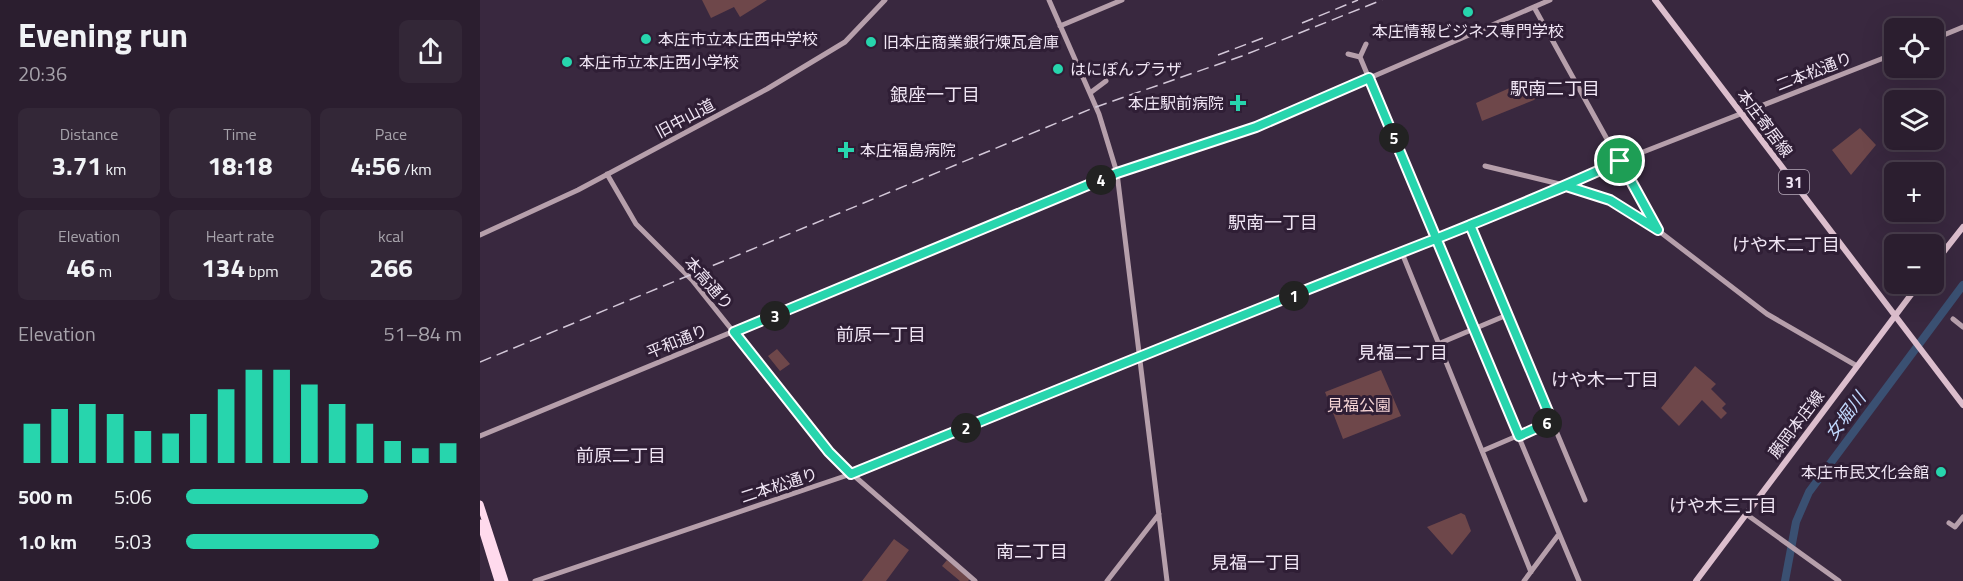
<!DOCTYPE html>
<html lang="en">
<head>
<meta charset="utf-8">
<style>
  :root { --surface:#2b1e2f; --page:#332737; --text:#f1f3f6; --muted:#a6a2aa; --line:#473c4b; --accent:#27d5ad }
  body { margin:0; font-family:"Titillium Web","Noto Sans JP",sans-serif; background:var(--page); color:var(--text); height:100vh; display:flex; flex-direction:column; font-size:22px; white-space:nowrap }
  * { box-sizing:border-box; margin:0 }
  p { font-size:20px; color:var(--muted) }
  .icon { flex:none; width:33px; height:33px; fill:none; stroke:currentColor; stroke-width:2; stroke-linecap:round; stroke-linejoin:round }
  .map { position:relative; flex:1; overflow:hidden }
  .panel { display:flex; flex-direction:column; background:var(--surface); width:480px }
  .panel>* { flex:none }
  .buttons { position:absolute; left:1404px; top:18px; display:grid; gap:12px }
  .buttons a { display:grid; place-items:center; width:60px; height:60px; border-radius:9px; background:var(--surface); box-shadow:0 6px 24px #0002,0 0 0 2px var(--line); font-size:30px }
  .pin { position:absolute; display:grid; place-items:center; width:51px; height:51px; color:#fff; margin:-26px; border:3px solid #fff; border-radius:50%; box-shadow:0 2px 6px #0007 }
  .km { position:absolute; width:30px; height:30px; margin:-15px; border-radius:50%; background:#222; color:#fff; font-size:16px; line-height:30px; text-align:center }
  .round { display:grid; place-items:center; flex:none; width:63px; height:63px; border-radius:9px; background:var(--page) }
  .headline { display:flex; align-items:center; justify-content:space-between; height:102px; padding:0 18px }
  h1 { font-size:33px; font-weight:700; line-height:45px }
  .figures { display:grid; grid-template-columns:repeat(3,1fr); gap:9px; height:102px; padding:6px 18px }
  .figures div { display:grid; align-content:center; border-radius:9px; background:var(--page); text-align:center }
  .figures b { font-size:26px; font-weight:700 }
  .figures small { font-size:16px; font-weight:400 }
  .figures p { font-size:16px }
  .chart { height:168px; padding:12px 18px }
  .chart p { display:flex; justify-content:space-between }
  .chart svg { width:100%; height:108px; margin-top:6px; stroke:var(--accent); stroke-width:6 }
  ul { padding:0 18px; list-style:none; font-size:20px }
  li { display:grid; grid-template-columns:96px 72px 1fr; align-items:center; height:45px }
  li i { height:15px; border-radius:8px; background:var(--accent) }
  main { display:flex; flex:1; min-height:0 }
  .map>svg:first-child { display:block }
</style>
</head>
<body>
<main>
<section class="panel">
<div class="headline"><div><h1>Evening run</h1><p>20:36</p></div><a class="round"><svg class="icon" aria-label="share" viewBox="0 0 24 24"><path d="M12 15V3M7 8l5-5 5 5M5 13v7h14v-7"/></svg></a></div>
<div class="figures">
<div><p>Distance</p><b>3.71<small> km</small></b></div>
<div><p>Time</p><b>18:18</b></div>
<div><p>Pace</p><b>4:56<small> /km</small></b></div>
</div>
<div class="figures">
<div><p>Elevation</p><b>46<small> m</small></b></div>
<div><p>Heart rate</p><b>134<small> bpm</small></b></div>
<div><p>kcal</p><b>266</b></div>
</div>
<div class="chart"><p><span>Elevation</span>51–84 m</p>
<svg viewBox="0 0 160 44" preserveAspectRatio="none"><path d="M5 44V28M15 44V22M25 44V20M35 44V24M45 44V31M55 44V32M65 44V24M75 44V14M85 44V6M95 44V6M105 44V12M115 44V20M125 44V28M135 44V35M145 44V38M155 44V36"/></svg>
</div>
<ul>
<li><b>500 m</b>5:06<i style="width:66%"></i></li>
<li><b>1.0 km</b>5:03<i style="width:70%"></i></li>
</ul>
</section>
<div class="map">
<svg width="1483" height="581" viewBox="0 0 1483 581">
  <rect width="100%" height="100%" fill="#39283f"/>
  <!-- green -->
  <path fill="#6e474a" d="M222 0H287L260 17 254 7 231 18Z
    M1043 82H1046L1056 98 1054 100 1002 121 996 103Z
    M1380 128 1396 145 1371 175 1352 150Z
    M297 349 310 364 300 371 288 356Z
    M1215 366 1236 384 1231 389 1246 404 1242 408 1247 413 1241 419 1222 400 1199 426 1181 408Z
    M901 370 921 416 863 439 845 392Z
    M981 513 985 515 991 531 972 555 947 527Z
    M414 539 429 550 406 581H382Z
    M467 560 490 579 488 581H480L462 566Z"/>
  <g fill="none" stroke-linecap="round" stroke-linejoin="round">
    <!-- river -->
    <path stroke="#3a5072" stroke-width="8" d="M1305 581 1316 522 1329 492 1483 285"/>
    <!-- secondary -->
    <path stroke="#b69fab" stroke-width="5" d="M569 0 619 114 637 173 687 581
      M1054 7 1175 226
      M580 26 642 0
      M1454 39 1483 27
      M868 54 880 57
      M880 57 1099 581
      M880 57 886 44
      M610 93 626 81
      M1005 166 1096 188 1130 200 1171 225 1287 314 1377 366
      M127 174 156 224 212 280 356 460 495 581
      M990 225 1105 500
      M0 235 98 190 287 89 365 42 405 0
      M922 253 1051 572
      M1473 319 1483 327
      M958 344 1027 315
      M0 436 637 173 776 127 1070 0
      M1002 451 1072 421
      M1266 514 1359 581
      M1469 523 1475 527 1483 517
      M55 581 371 474 1077 190 1140 161 1414 54
      M627 581 679 514
      M1044 581 1079 534"/>
    <!-- primary -->
    <path stroke="#dcbecd" stroke-width="6" d="M1175 0 1483 405
      M1454 264 1483 227
      M1216 581 1439 284"/>
    <!-- highway -->
    <path stroke="#ffdaed" stroke-width="7" d="M0 504 25 581
      M0 523 18 581"/>
    <!-- rail -->
    <path stroke="#d3c7d8" stroke-width="1.5" stroke-dasharray="12 6" stroke-linecap="butt" d="M822 23 878 0
      M738 55 788 36
      M0 362 613 108 762 56 902 0"/>
  </g>
  <g fill="none" stroke-linecap="round" stroke-linejoin="round">
    <!-- route casing -->
    <g stroke="#fff" stroke-width="12">
      <path id="route" d="M1140 161C1081 188 1023 212 963 236 765 313 568 394 371 474L349 452 254 332 637 173 776 127 889 78 1039 436 1072 421 990 225 1086 186 1130 200 1178 230 1140 161"/>
    </g>
    <!-- route -->
    <use href="#route" stroke="#27d5ad" stroke-width="8"/>
  </g>
  <!-- markers -->
  <g fill="#27d5ad" stroke="#2f1e35" stroke-width="2">
    <circle cx="988" cy="12" r="6"/>
    <circle cx="166" cy="39" r="6"/>
    <circle cx="391" cy="42" r="6"/>
    <circle cx="87" cy="62" r="6"/>
    <circle cx="578" cy="69" r="6"/>
    <path d="M755 94h6v6h6v6h-6v6h-6v-6h-6v-6h6z"/>
    <path d="M363 141h6v6h6v6h-6v6h-6v-6h-6v-6h6z"/>
    <circle cx="1461" cy="472" r="6"/>
  </g>
  <g text-anchor="middle" dominant-baseline="central" stroke-width="6" stroke-linejoin="round" paint-order="stroke">
    <!-- shield labels -->
    <rect fill="#2f1e35" stroke="#b7aabb" stroke-width="1.5" x="1299" y="170" width="30" height="24" rx="4.5"/>
    <g font-size="15" font-weight="bold" fill="#f1e6f5">
      <text x="1314" y="182">31</text>
    </g>
    <!-- poi labels -->
    <g font-size="16" fill="#f1e6f5" stroke="#2f1e35" text-anchor="start">
      <text x="988" y="31" text-anchor="middle">本庄情報ビジネス専門学校</text>
      <text x="178" y="39">本庄市立本庄西中学校</text>
      <text x="403" y="42">旧本庄商業銀行煉瓦倉庫</text>
      <text x="99" y="62">本庄市立本庄西小学校</text>
      <text x="590" y="69">はにぽんプラザ</text>
      <text x="744" y="103" text-anchor="end">本庄駅前病院</text>
      <text x="380" y="150">本庄福島病院</text>
      <text x="1449" y="472" text-anchor="end">本庄市民文化会館</text>
    </g>
    <!-- street labels -->
    <g font-size="16" fill="#f1e6f5" stroke="#2f1e35">
      <text transform="translate(1334 71) rotate(-21)">二本松通り</text>
      <text transform="translate(205 118) rotate(-28)">旧中山道</text>
      <text transform="translate(1285 123) rotate(53)">本庄寄居線</text>
      <text transform="translate(229 283) rotate(49)">本高通り</text>
      <text transform="translate(197 341) rotate(-22)">平和通り</text>
      <text transform="translate(1316 424) rotate(-53)">藤岡本庄線</text>
      <text transform="translate(299 485) rotate(-18)">二本松通り</text>
    </g>
    <!-- park labels -->
    <g font-size="16" fill="#f4d3d4" stroke="#2f1e35">
      <text x="879" y="405">見福公園</text>
    </g>
    <!-- neighbourhood labels -->
    <g font-size="18" fill="#f1e6f5" stroke="#2f1e35">
      <text x="1075" y="88">駅南二丁目</text>
      <text x="455" y="94">銀座一丁目</text>
      <text x="793" y="222">駅南一丁目</text>
      <text x="1306" y="244">けや木二丁目</text>
      <text x="401" y="334">前原一丁目</text>
      <text x="923" y="352">見福二丁目</text>
      <text x="1125" y="379">けや木一丁目</text>
      <text x="141" y="455">前原二丁目</text>
      <text x="1243" y="505">けや木三丁目</text>
      <text x="552" y="551">南二丁目</text>
      <text x="776" y="562">見福一丁目</text>
    </g>
    <!-- water labels -->
    <g font-size="18" font-style="italic" fill="#c1d8fd" stroke="#2f1e35">
      <text transform="translate(1365 416) rotate(-53)">女堀川</text>
    </g>
  </g>
</svg>
<div class="buttons">
<a><svg class="icon" aria-label="locate" viewBox="0 0 24 24"><circle cx="12" cy="12" r="6"/><path d="M12 2v4M12 18v4M2 12h4M18 12h4"/></svg></a>
<a><svg class="icon" aria-label="layers" viewBox="0 0 24 24"><path d="M12 4l9 5-9 5-9-5zM3 14l9 5 9-5"/></svg></a>
<a>+</a>
<a>−</a>
</div>
<div class="pin" style="left:1140px;top:161px;background:#1e9e55"><svg class="icon" aria-label="arrive" viewBox="0 0 24 24"><path d="M6 21V4h12l-3 4 3 4H6"/></svg></div>
<b class="km" style="left:814px;top:296px">1</b>
<b class="km" style="left:486px;top:428px">2</b>
<b class="km" style="left:295px;top:316px">3</b>
<b class="km" style="left:621px;top:180px">4</b>
<b class="km" style="left:914px;top:138px">5</b>
<b class="km" style="left:1067px;top:423px">6</b>
</div>
</main>
</body>
</html>
